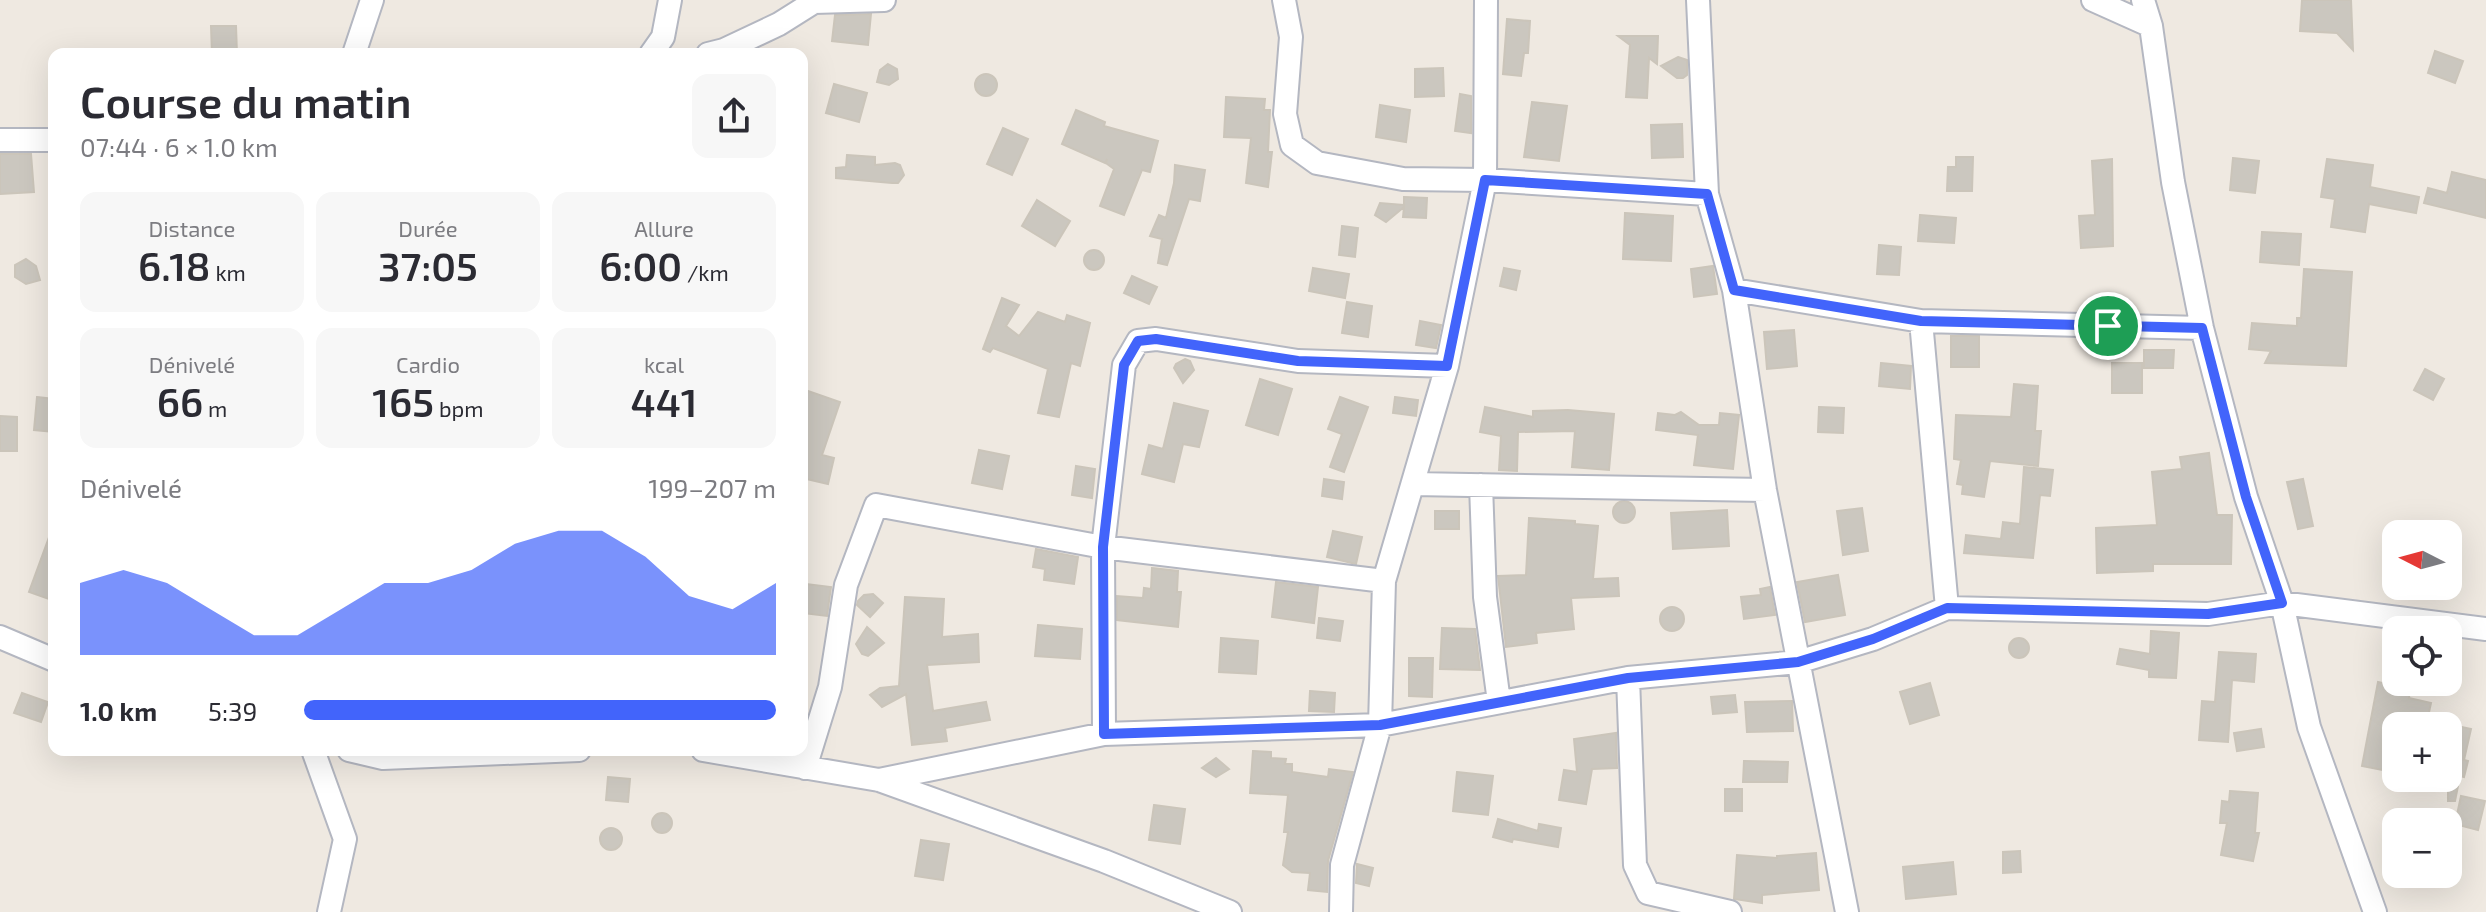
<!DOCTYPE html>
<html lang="fr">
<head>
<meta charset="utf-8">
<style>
  :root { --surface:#fff; --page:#f7f7f7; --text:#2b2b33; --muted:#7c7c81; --accent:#4264fb }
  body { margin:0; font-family:"Exo 2",sans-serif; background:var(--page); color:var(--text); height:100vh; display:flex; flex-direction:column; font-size:30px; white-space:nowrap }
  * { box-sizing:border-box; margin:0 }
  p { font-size:26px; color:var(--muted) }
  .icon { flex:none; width:44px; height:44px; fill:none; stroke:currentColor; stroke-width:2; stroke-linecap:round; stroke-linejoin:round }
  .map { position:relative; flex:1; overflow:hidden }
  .sheet { position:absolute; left:48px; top:48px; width:760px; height:708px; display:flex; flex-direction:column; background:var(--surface); border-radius:16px; box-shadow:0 8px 32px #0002 }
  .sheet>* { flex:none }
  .needle { width:52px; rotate:276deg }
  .controls { position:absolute; left:2382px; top:520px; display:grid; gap:16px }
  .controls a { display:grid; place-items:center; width:80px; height:80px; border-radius:16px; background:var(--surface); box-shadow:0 8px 32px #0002; font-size:40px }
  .pin { position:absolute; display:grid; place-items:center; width:68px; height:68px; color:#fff; margin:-34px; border:4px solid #fff; border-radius:50%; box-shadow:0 2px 8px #0007 }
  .round { display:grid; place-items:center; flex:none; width:84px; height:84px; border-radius:16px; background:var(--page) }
  .summary { display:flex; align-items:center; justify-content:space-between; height:136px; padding:0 32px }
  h1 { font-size:44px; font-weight:600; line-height:60px }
  .stats { display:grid; grid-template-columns:repeat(3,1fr); gap:12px; height:136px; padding:8px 32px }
  .stats div { display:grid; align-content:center; border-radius:16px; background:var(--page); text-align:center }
  .stats b { font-size:40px; font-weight:600 }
  .stats small { font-size:22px; font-weight:400 }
  .stats p { font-size:22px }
  .chart { height:224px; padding:16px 32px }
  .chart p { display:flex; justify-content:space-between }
  .chart svg { width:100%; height:144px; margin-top:8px; fill:var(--accent); opacity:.7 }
  ul { padding:0 32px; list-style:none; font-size:26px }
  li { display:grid; grid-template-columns:128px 96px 1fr; align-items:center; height:60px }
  li i { height:20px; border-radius:10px; background:var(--accent) }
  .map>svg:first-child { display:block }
</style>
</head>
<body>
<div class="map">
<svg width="2486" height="912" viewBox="0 0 2486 912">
  <rect width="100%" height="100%" fill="#efe9e1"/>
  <!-- building -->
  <path fill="#cbc7bf" stroke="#cbc5ba" stroke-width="2" d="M2302 0H2351L2353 50 2337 33 2300 31Z
    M871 14 868 45 832 41 835 15Z
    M1507 19 1530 21 1528 53H1524L1521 76 1503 74Z
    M211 26H236L237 54H212Z
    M1618 36H1658L1657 64 1649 58 1647 98 1626 97 1630 45Z
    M2435 51 2463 61 2455 83 2428 73Z
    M1678 57 1687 60V75L1683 78H1677L1661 66Z
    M888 64 897 69 898 79 889 85 877 82 880 70Z
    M1443 68 1444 96 1415 97V69Z
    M975 85a11 11 0 1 1 22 0a11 11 0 1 1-22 0Z
    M834 84 867 93 859 122 826 113Z
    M1460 94 1471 96V133L1455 131Z
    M1226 97 1265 99 1264 110H1270L1268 152H1272L1268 187 1246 183 1251 138 1224 137Z
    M1532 102 1567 106 1559 161 1524 157Z
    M1380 105 1410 110 1406 142 1376 137Z
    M1076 110 1105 122 1104 126 1158 141 1150 172 1142 170 1124 215 1100 206 1114 169 1106 163 1107 159 1105 163 1062 144Z
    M1682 124 1683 157 1652 158 1651 125Z
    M1003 128 1028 139 1012 175 987 164Z
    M0 154H31L34 192 0 194Z
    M847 155 875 157V165L895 163 900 165 904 175 898 183H892L836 178V168L846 167Z
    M1956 157H1973L1972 191H1947L1948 167H1956Z
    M2233 158 2259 161 2255 193 2230 190Z
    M2112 159 2113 246 2081 248 2079 216 2095 215 2092 161Z
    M2327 159 2373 165 2370 187 2419 197 2416 213 2369 204 2365 232 2331 227 2335 199 2321 197Z
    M1175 165 1205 170 1200 201 1189 199 1167 265 1158 263 1162 239 1150 236 1159 215 1166 218 1174 183Z
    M2452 172 2486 180V218L2424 203 2428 188 2447 193Z
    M1404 197 1427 198 1426 218 1403 217 1404 207 1386 222 1375 215 1380 203 1404 205Z
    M1037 200 1070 221 1055 246 1022 226Z
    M1625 213 1673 216 1671 261 1623 259Z
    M1920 215 1956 218 1954 243 1918 241Z
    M1342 226 1358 228 1355 257 1339 255Z
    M2262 232 2301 234 2299 265 2260 262Z
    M1879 245 1901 247 1899 275 1877 274Z
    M1084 260a10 10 0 1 1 20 0a10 10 0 1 1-20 0Z
    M26 259 36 266 40 280 26 284 15 277V265Z
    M1713 266 1717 294 1694 297 1691 269Z
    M1313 268 1349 274 1345 298 1309 291Z
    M1504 268 1520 271 1516 290 1500 286Z
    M2304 269 2352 272 2346 366 2265 363 2271 351 2249 349 2252 323 2297 326V318H2301Z
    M1132 276 1157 287 1149 304 1124 293Z
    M1002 298 1019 305 1006 326 1019 336 1038 312 1065 322 1067 315 1090 323 1080 366 1071 363 1059 417 1038 413 1048 369 993 348 990 352 983 349Z
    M1347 302 1372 306 1368 337 1342 333Z
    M1420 321 1441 325 1436 348 1416 345Z
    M1794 330 1797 366 1767 369 1764 332Z
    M1951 336H1979V367H1951Z
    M2144 350H2174L2173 368H2144Z
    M1185 359 1190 361 1194 370 1183 383 1174 368 1176 364Z
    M1881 363 1911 366 1910 389 1879 386Z
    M2112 363H2142V393H2112Z
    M2425 369 2444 379 2433 400 2414 390Z
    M1260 379 1292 389 1278 435 1246 425Z
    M2014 384 2038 386 2035 431H2041L2038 466 1990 461 1984 497 1962 494 1963 485 1957 484 1961 460 1954 459 1956 415 2011 417Z
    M808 391 840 402 822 455 834 458 828 484 802 478V410Z
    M37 397 54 399V432L34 430Z
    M1340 397 1368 407 1344 472 1330 467 1342 434 1328 429Z
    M1395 397 1418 400 1416 416 1393 413Z
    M1174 403 1208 411 1199 447 1183 444 1174 482 1142 474 1149 445 1163 449Z
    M1485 407 1533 417V411L1568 410 1614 414 1609 470 1572 467 1575 431 1518 432 1517 471 1499 470 1501 436 1480 432Z
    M1819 407 1844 408 1843 433 1818 432Z
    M1681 412 1699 425H1719L1720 413 1739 415 1733 469 1694 465 1698 435 1656 430 1658 413 1675 415Z
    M0 416 17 417V451H0Z
    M979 450 1009 456 1002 489 972 483Z
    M2209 453 2217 515H2232L2231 564H2153V571L2097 573 2096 528 2157 525 2152 472 2182 469 2180 457Z
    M1076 466 1095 469 1092 498 1072 495Z
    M2024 467 2053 470 2050 496 2040 495 2033 558 1964 553 1966 535 2001 539 2003 522 2020 524Z
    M1324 479 1344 482 1342 499 1322 496Z
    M2303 479 2313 526 2298 529 2287 482Z
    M1613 512a11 11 0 1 1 22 0a11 11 0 1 1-22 0Z
    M1862 508 1868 551 1843 555 1837 511Z
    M1727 510 1729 546 1673 549 1671 513Z
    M1435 511H1459V529H1435Z
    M1529 518 1575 521V524L1598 526 1593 579 1618 578 1619 596 1571 598 1574 629 1536 633 1537 643 1506 647 1498 576 1526 575Z
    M52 529 54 585 49 599 29 592Z
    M1333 531 1362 537 1356 564 1327 557Z
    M1036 549 1078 557 1074 584 1044 580 1045 569 1033 567Z
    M1152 568 1178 571 1177 592H1181L1178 627 1117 620V596L1143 598 1144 588 1151 589Z
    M1838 575 1845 615 1805 622 1797 582Z
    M1276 582 1318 587 1314 623 1272 617Z
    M806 584 831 587 827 616 802 613Z
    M1770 587 1775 615 1744 619 1741 597 1761 595 1760 589Z
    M873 594 883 603 870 617 857 605 858 601 864 595Z
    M905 597 944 599 942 637 978 634 979 662 927 665 933 711 986 702 990 720 945 728 947 741 912 745 906 694 882 707 870 695 880 688 899 686Z
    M1660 619a12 12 0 1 1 24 0a12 12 0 1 1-24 0Z
    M1319 618 1343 621 1340 641 1317 638Z
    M1038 625 1082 629 1080 659 1035 656Z
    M867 627 884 643 868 656 862 654 856 644Z
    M1442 628 1475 629 1480 670 1440 669Z
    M2151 631 2179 633 2176 678 2149 677V670L2117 664 2120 649 2150 654Z
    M1221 638 1258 641 1256 674 1219 672Z
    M2009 648a10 10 0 1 1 20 0a10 10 0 1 1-20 0Z
    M2219 652 2256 654 2254 682 2232 680 2228 742 2199 740 2202 701 2215 702Z
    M1409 658H1433L1432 697 1409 696Z
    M2378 682 2410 689 2409 698 2431 703 2426 726H2396L2393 772 2362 766Z
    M1930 683 1939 715 1910 724 1900 692Z
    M1310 691 1335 693 1334 712 1309 711Z
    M22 693 48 702 41 722 14 713Z
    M1735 695 1737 712 1713 714 1711 697Z
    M1792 701 1793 731 1747 732 1745 702Z
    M2448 724 2471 729 2464 760 2468 761 2464 777 2460 776 2455 801H2448Z
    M2261 729 2264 747 2237 751 2234 733Z
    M1616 733 1617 768 1592 769 1586 804 1559 800 1564 770 1577 772 1574 739Z
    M1253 751 1271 752V758L1286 759 1285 764H1292V772L1328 777 1329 769 1353 772 1328 861 1327 892 1308 890 1310 873 1292 872 1283 865 1288 832H1284L1288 795 1250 793Z
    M1216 758 1229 769 1216 777 1202 768Z
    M1744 761 1788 762 1787 782H1743Z
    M1457 772 1493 776 1488 815 1453 811Z
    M608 777 630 779 628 802 606 800Z
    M1725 789H1742V811H1725Z
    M2230 791 2258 793 2255 833H2259L2253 861 2221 855 2227 823H2220L2222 801 2229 802Z
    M2461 796 2485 801 2478 830 2455 824Z
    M1154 805 1185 809 1180 844 1149 840Z
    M652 823a10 10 0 1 1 20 0a10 10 0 1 1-20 0Z
    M1498 819 1538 831 1539 824 1561 828 1558 847 1513 839 1512 842 1493 837Z
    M600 839a11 11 0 1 1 22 0a11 11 0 1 1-22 0Z
    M921 840 949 844 943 880 915 876Z
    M2020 851 2021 872 2003 873V852Z
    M1816 853 1819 890 1762 895V903L1734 899 1737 855 1777 858V856Z
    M1953 862 1956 894 1906 899 1903 867Z
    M1357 864 1373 868 1369 886 1356 883Z"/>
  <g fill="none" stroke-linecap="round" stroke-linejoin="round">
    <!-- minor casing -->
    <g stroke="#b4b7c1" stroke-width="26">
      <path id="minor" d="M1284 0 1291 37 1285 114 1292 145 1317 163 1403 179 1485 180 1707 194
        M1698 0 1707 194 1734 290 1765 490 1847 912
        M2093 0 2151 26
        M2143 0 2151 26 2173 182 2202 328 2246 497 2282 603 2309 727 2375 912
        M354 54 372 0
        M651 54 663 37 670 0
        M708 54 724 50 779 24 814 2 884 0
        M0 140H54
        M1734 290 1921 321 2202 328
        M1921 321 1947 608
        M1413 484 1765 490
        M1481 485 1485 597 1499 702
        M0 637 54 660
        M1628 678 1635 865 1648 893 1730 912
        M1104 734 1103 547 1124 365 1138 341 1156 339 1298 361 1447 366
        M313 750 345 839 329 912
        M349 750 383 758 579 750
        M703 750 879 780 1104 861 1230 912
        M805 768 830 687 846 585 876 505 1103 547 1384 581
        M879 780 1104 734 1380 725 1628 678 1798 662 1873 639 1947 608 2208 614 2282 603 2486 629
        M1341 912 1342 865 1380 725 1384 581 1447 366 1485 180 1486 0"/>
    </g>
    <!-- minor -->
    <use href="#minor" stroke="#fff" stroke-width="22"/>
  </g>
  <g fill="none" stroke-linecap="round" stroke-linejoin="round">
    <!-- route casing -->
    <g stroke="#fff" stroke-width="16">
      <path id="route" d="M1485 180 1707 194 1734 290 1921 321 2202 328 2246 497 2282 603 2208 614 1947 608 1873 639 1798 662 1628 678 1380 725 1104 734 1103 547 1124 365 1138 341 1156 339 1298 361 1447 366Z"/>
    </g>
    <!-- route -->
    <use href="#route" stroke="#4264fb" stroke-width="10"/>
  </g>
</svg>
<div class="controls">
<a><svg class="needle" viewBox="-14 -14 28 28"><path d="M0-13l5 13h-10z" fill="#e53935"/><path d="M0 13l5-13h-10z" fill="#7c7c81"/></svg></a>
<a><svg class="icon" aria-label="locate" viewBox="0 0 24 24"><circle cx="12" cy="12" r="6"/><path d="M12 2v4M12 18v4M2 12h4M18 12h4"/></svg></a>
<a>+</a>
<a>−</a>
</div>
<div class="pin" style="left:2108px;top:326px;background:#1e9e55"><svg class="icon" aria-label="arrive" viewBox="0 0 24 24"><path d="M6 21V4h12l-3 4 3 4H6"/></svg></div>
<section class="sheet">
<div class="summary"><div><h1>Course du matin</h1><p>07:44 · 6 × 1.0 km</p></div><a class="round"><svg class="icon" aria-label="share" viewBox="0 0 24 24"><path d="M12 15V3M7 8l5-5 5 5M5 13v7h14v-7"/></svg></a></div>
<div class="stats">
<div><p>Distance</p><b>6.18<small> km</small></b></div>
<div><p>Durée</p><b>37:05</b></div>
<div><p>Allure</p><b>6:00<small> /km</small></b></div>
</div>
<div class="stats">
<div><p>Dénivelé</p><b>66<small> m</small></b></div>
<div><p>Cardio</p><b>165<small> bpm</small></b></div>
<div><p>kcal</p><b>441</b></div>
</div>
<div class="chart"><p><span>Dénivelé</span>199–207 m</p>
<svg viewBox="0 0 160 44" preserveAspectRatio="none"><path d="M0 44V22L10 18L20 22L30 30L40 38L50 38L60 30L70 22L80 22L90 18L100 10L110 6L120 6L130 14L140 26L150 30L160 22V44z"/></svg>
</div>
<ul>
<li><b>1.0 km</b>5:39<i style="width:100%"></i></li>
</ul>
</section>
</div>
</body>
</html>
